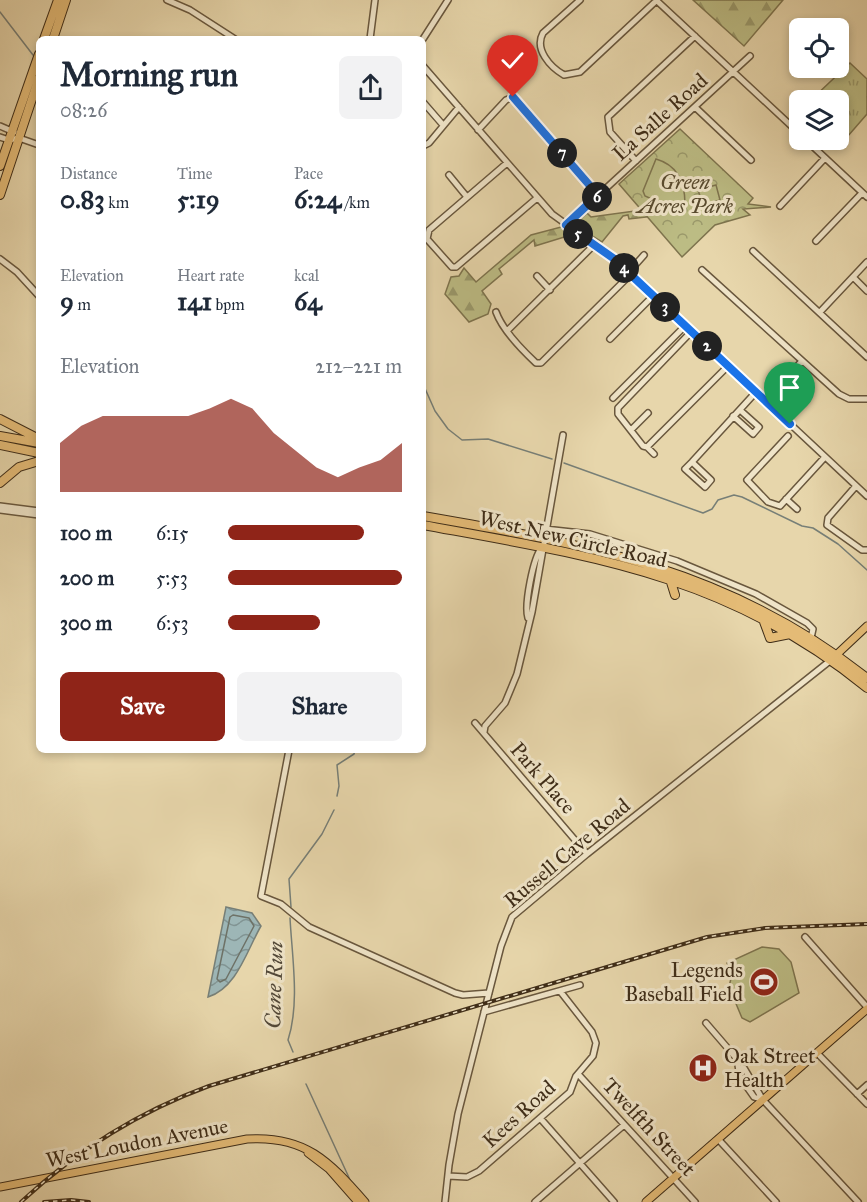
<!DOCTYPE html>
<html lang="en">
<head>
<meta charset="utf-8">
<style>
  :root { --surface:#fff; --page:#f2f2f3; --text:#1f2937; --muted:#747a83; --accent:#8f2418 }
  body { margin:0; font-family:"IM FELL Great Primer",serif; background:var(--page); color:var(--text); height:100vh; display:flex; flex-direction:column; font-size:22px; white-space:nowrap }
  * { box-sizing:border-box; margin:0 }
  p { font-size:20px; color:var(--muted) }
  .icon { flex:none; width:33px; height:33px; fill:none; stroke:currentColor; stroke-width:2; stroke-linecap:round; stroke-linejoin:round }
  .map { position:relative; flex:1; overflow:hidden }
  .panel { position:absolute; left:36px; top:36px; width:390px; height:717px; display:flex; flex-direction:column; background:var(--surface); border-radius:9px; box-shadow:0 3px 9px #0003 }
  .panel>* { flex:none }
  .buttons { position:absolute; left:789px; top:18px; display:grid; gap:12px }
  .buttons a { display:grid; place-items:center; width:60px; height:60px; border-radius:9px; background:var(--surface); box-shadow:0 3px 9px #0003; font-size:30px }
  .pin { position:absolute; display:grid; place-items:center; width:51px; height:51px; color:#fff; margin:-62px -26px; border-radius:50% 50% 50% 0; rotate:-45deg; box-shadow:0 0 6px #0007 }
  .pin .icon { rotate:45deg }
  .km { position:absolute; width:30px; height:30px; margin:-15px; border-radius:50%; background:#222; color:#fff; font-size:16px; line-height:30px; text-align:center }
  .round { display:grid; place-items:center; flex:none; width:63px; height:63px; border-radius:9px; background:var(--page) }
  .summary { display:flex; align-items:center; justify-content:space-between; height:102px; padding:0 24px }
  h1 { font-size:33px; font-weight:800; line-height:45px }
  .figures { display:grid; grid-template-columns:repeat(3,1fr); gap:9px; height:102px; padding:6px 24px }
  .figures div { display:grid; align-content:center }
  .figures b { font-size:26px; font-weight:800 }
  .figures small { font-size:16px; font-weight:400 }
  .figures p { font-size:16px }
  .chart { height:168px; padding:12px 24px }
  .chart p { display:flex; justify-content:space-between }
  .chart svg { width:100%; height:108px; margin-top:6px; fill:var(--accent); opacity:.7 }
  .action { display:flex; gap:12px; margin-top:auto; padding:12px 24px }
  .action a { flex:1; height:69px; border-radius:9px; background:var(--accent); color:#fff; font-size:24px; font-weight:800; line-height:69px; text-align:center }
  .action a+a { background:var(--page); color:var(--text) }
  ul { padding:0 24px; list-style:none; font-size:20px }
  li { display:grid; grid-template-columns:96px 72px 1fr; align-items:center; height:45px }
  li i { height:15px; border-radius:8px; background:var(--accent) }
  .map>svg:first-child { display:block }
</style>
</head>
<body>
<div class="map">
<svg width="867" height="1202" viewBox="0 0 867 1202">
  <defs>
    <pattern id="grass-tufts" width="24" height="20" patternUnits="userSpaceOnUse" patternTransform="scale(1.5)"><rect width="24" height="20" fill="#bcbc84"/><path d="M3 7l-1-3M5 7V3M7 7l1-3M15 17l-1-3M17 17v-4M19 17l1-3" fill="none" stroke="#9a996b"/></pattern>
    <pattern id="forest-firs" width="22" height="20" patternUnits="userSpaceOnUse" patternTransform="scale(1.5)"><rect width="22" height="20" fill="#bcbc84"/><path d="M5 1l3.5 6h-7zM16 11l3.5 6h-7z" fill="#9a996b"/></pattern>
    <pattern id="park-crowns" width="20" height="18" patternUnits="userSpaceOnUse" patternTransform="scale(1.5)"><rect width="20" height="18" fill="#bcbc84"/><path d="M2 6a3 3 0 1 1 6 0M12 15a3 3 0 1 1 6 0" fill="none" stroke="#9a996b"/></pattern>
    <pattern id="water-waves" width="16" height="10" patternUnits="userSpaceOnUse" patternTransform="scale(1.5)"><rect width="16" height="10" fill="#9db6b6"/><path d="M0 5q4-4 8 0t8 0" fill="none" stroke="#819493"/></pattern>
  </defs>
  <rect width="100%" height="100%" fill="#e7d6ab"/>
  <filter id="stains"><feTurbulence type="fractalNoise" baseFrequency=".00333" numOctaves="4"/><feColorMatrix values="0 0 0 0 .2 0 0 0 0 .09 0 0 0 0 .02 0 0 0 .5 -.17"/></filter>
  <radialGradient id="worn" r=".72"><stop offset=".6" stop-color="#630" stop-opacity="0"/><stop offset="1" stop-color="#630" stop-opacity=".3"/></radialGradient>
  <!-- grass -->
  <path fill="url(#grass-tufts)" stroke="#7e744e" stroke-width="1.5" d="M850 63 867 79V114L848 136 839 127 838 100H811Z"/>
  <!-- forest -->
  <path fill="url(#forest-firs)" stroke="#7e744e" stroke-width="1.5" d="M693 0H783L744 46Z
    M642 210 647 217 629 219 628 215 623 216 602 242 574 225 587 213 591 217Z
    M561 227 571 235 535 246 534 240 499 269 502 274 482 291 491 304 488 314 469 322 445 294 451 277 459 276 464 268 476 282 531 235Z"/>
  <!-- park -->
  <path fill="url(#park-crowns)" stroke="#7e744e" stroke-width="1.5" d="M680 129 753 198 748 204 771 207 743 209 750 215 715 225 682 257 619 184Z"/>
  <!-- pitch -->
  <path fill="#bcbc84" stroke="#7e744e" stroke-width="1.5" d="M656 159C677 165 685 182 685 204L656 201 645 196 643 191Z
    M716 185 720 200 703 205 698 190Z
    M762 947 779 949 791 962 799 993 750 1022 742 1018 729 987 732 974 727 963Z"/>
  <!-- water -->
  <path fill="url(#water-waves)" stroke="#777f77" stroke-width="1.5" d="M226 907 252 913 261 926C247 950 237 988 208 997Z"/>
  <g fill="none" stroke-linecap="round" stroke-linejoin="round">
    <!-- shore -->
    <path stroke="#6e7267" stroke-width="1.5" d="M233 915 249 918 254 926 226 979 220 982 217 979 230 917Z"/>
    <!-- stream -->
    <path stroke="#777f77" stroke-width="1.5" d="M0 12 33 55
      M423 384 435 411 448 429 462 440 488 439 552 459
      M564 463 703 513 712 509 718 500 734 495 742 497 802 526 813 528 838 544 867 570
      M337 796 339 786 337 765 354 754 355 750
      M291 907 289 879 322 834 334 810
      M290 918C292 957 300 1003 288 1040L293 1052
      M306 1084 351 1182"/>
    <!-- minor casing -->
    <g stroke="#69573d" stroke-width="8">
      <path id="minor" d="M167 0 190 10 235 39
        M580 0 543 33C534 49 550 67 564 75L580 72 656 1
        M656 0 800 134
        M370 39 375 0
        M423 39 448 0
        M423 66 552 214 613 258 867 496
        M423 102 443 125
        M696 108 751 160
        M0 126 14 132
        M478 130 506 100 513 97 598 195
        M0 137 9 140 19 138 39 145
        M806 140 867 197
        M423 146 429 143 459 107
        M636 161 610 132 608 117 695 36
        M507 163 429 230 427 239 452 267H456L537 198
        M449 175 467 197
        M780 206 825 158
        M566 225 750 56
        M816 241 862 193
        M753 251 867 357
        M0 259 17 272 39 296
        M702 270 839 394 849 399H867
        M628 273 644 255
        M537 276 550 290
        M853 277 867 291
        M496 312C503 331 521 349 536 363H541L630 275
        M820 312 867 262
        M507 331 595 244
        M691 332 618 408V414L643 446 647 447 728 366
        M610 339 653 296
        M613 398 685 326
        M765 401 802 361
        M733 416 753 434 759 427 740 410
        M631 430 648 413
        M788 436 747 480 768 502 780 506 825 457
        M647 447 654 454
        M692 462 711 480 705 487 685 469 692 462 756 392
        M856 486 828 518 827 525 862 550H867
        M786 499 797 509
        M0 506 39 511
        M0 510 39 515
        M545 529 590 534 677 561 756 594 807 623 813 629 811 638
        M528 618C524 605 533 558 542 547
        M475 723 587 854
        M484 732 485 726 505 703 517 674 532 612 563 435
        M289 750 261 896 281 904 309 927 455 993 463 995 489 993
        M805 937 867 1007
        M484 1012 580 985
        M706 1023 737 1059 740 1077 754 1097 763 1100
        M817 1053 867 1104
        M740 1068H744L763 1100 858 1202
        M578 1074 695 1202
        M857 1094 867 1085
        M540 1118 614 1202
        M718 1139 776 1202
        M448 1176 467 1177 479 1171 570 1092 576 1076 593 1056 596 1043 592 1032 560 991
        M445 1202 449 1165 458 1114 501 946 512 917 587 854 831 660
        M535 1202 624 1125"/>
    </g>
    <!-- major casing -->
    <g stroke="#3f2d18" stroke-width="9">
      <path id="major" d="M833 658 867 626
        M308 1153 329 1169 358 1202
        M0 1187 247 1139C305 1135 329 1161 365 1202
        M646 1202 867 1009"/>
    </g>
    <!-- highway casing -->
    <g stroke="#3f2d18" stroke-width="10">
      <path id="highway" d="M44 39 58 0
        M53 39 66 0
        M0 166 39 54
        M0 195 39 78
        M0 419 39 439
        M0 436 39 443
        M0 445 39 453
        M0 483 19 467 39 461
        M423 516C590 545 730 570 867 678
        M423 525C592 556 729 575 867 688
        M670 579 675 595
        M763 619 770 638 790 634"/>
    </g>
    <!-- minor -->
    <use href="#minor" stroke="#efe4c8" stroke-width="5"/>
    <!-- major -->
    <use href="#major" stroke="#e4bb76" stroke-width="7"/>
    <!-- highway -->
    <use href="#highway" stroke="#e4bb76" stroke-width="8"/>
    <!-- rail casing -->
    <g stroke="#3f2d18" stroke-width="4">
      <path id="rail" d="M21 1202C76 1151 138 1112 209 1086L707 937 765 928 867 924
        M44 1202 71 1200 89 1202"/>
    </g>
    <!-- rail -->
    <use href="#rail" stroke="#efe4c8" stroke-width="1.5" stroke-dasharray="4.5" stroke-linecap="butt"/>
  </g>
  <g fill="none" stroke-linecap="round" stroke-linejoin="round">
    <!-- route casing -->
    <g stroke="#fff" stroke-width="12">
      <path id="route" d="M513 97 598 195 566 225 613 258 790 424"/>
    </g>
    <!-- route -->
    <use href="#route" stroke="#1a73e8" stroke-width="8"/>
  </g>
  <!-- icons -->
  <defs>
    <g id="stadium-disc" transform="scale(1.5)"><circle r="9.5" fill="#8f2418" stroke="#efe4c8"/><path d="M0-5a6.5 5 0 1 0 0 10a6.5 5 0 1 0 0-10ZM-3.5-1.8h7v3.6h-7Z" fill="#fff"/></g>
    <g id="hospital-disc" transform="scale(1.5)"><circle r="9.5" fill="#8f2418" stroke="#efe4c8"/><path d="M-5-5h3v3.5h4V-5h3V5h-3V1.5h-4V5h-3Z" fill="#fff"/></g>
  </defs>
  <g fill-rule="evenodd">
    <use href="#stadium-disc" x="764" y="982"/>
    <use href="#hospital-disc" x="703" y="1068"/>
  </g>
  <g text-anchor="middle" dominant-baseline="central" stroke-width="6" stroke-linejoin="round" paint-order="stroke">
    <!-- street labels -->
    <g font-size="21" fill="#3f2d18" stroke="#efe4c8">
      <text transform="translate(660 117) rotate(-42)">La Salle Road</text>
      <text transform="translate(573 539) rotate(13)">West New Circle Road</text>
      <text transform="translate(543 778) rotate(49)">Park Place</text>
      <text transform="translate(567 853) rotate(-40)">Russell Cave Road</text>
      <text transform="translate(519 1114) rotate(-42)">Kees Road</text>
      <text transform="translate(649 1127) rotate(47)">Twelfth Street</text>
      <text transform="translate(137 1143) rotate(-11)">West Loudon Avenue</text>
    </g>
    <!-- park labels -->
    <g font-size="21" font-style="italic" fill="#584a2e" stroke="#efe4c8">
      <text x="685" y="182">Green<tspan x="685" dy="24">Acres Park</tspan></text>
    </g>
    <!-- poi labels -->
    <g font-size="21" fill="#3f2d18" stroke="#efe4c8" text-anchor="end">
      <text x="743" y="970">Legends<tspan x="743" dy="24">Baseball Field</tspan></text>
      <text x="724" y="1056" text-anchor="start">Oak Street<tspan x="724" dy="24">Health</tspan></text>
    </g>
    <!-- water labels -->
    <g font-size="22" font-style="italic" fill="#524838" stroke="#efe4c8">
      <text transform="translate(274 985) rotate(-88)">Cane Run</text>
    </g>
  </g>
  <rect width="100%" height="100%" filter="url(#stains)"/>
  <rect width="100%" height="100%" fill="url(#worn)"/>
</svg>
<div class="buttons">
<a><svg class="icon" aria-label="locate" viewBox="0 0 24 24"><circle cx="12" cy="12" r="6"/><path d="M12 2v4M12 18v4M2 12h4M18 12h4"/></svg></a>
<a><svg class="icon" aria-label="layers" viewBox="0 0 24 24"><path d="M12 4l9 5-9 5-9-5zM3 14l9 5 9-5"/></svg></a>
</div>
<div class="pin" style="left:790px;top:424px;background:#1e9e55"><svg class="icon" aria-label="arrive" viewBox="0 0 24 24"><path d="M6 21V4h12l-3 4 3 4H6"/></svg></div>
<div class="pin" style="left:513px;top:97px;background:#d93025"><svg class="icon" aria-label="check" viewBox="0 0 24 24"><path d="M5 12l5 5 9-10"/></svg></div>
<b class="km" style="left:707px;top:346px">2</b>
<b class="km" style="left:665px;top:307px">3</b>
<b class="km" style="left:624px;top:268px">4</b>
<b class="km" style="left:578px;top:234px">5</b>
<b class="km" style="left:597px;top:197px">6</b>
<b class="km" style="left:562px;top:153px">7</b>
<section class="panel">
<div class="summary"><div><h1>Morning run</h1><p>08:26</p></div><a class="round"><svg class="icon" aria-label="share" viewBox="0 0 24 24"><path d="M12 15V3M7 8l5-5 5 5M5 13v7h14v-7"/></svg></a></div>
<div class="figures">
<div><p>Distance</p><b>0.83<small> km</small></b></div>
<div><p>Time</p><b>5:19</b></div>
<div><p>Pace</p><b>6:24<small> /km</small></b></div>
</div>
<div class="figures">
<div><p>Elevation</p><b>9<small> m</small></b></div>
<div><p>Heart rate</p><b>141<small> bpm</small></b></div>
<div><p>kcal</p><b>64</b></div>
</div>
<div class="chart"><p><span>Elevation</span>212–221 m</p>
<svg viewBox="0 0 160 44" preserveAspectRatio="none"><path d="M0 44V24L10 17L20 13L30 13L40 13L50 13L60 13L70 10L80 6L90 10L100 20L110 27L120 34L130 38L140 34L150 31L160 24V44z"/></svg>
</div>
<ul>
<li><b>100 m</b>6:15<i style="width:78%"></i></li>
<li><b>200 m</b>5:53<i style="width:100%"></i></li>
<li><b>300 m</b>6:53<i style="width:53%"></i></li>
</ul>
<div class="action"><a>Save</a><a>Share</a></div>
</section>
</div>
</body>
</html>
